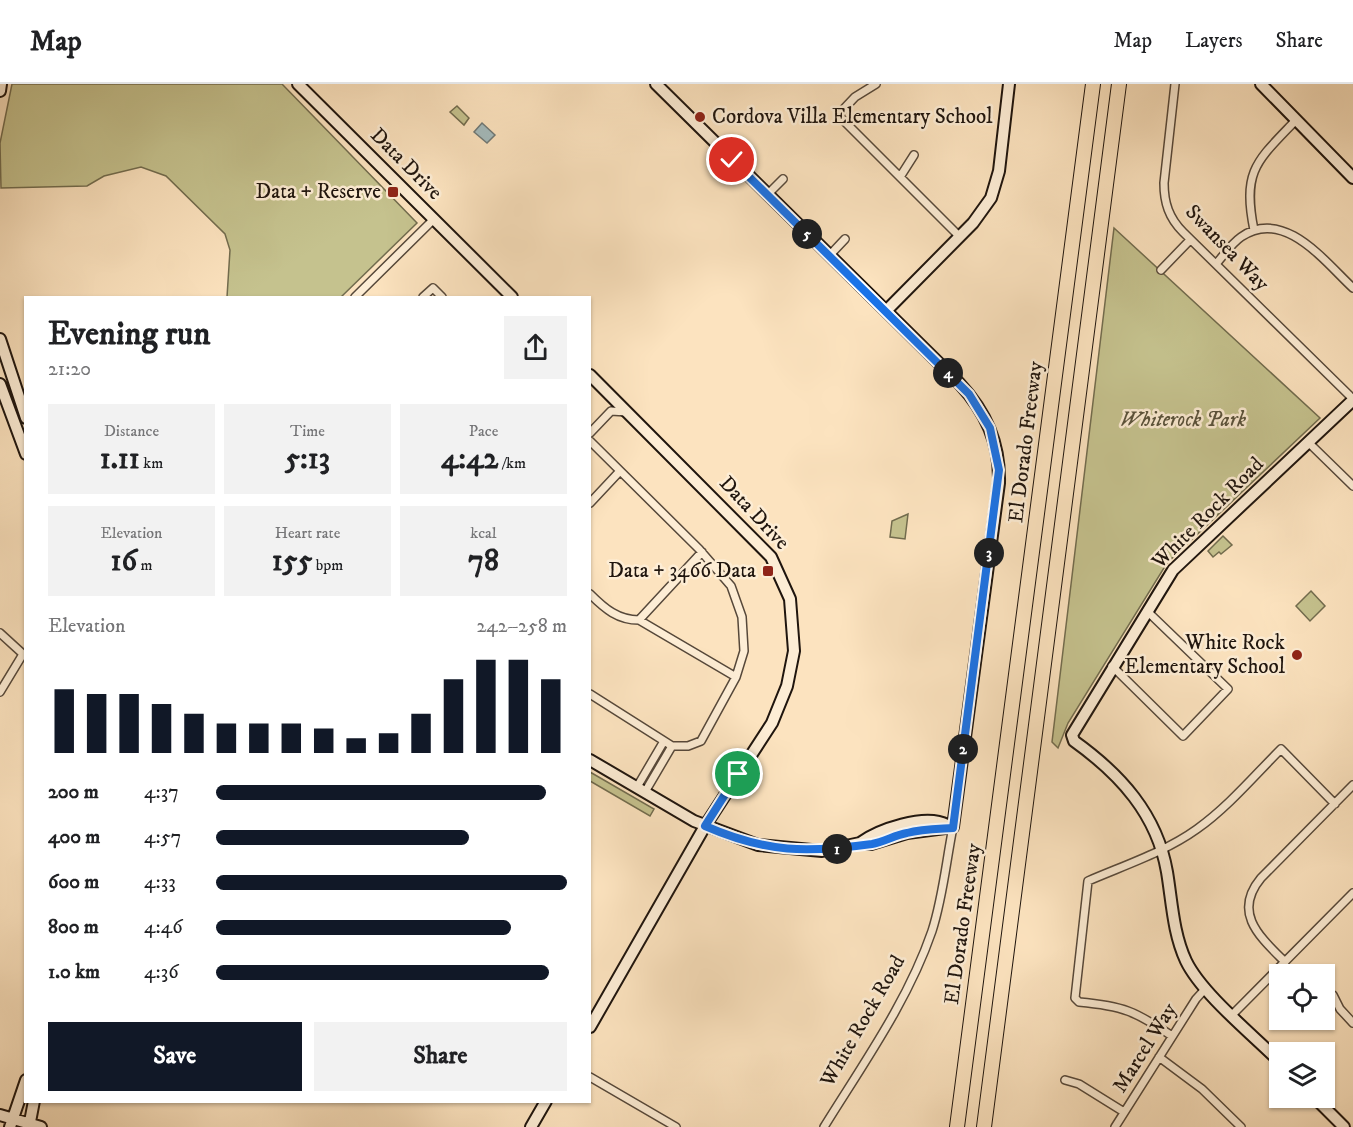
<!DOCTYPE html>
<html lang="en">
<head>
<meta charset="utf-8">
<style>
  :root { --surface:#fff; --page:#f2f2f2; --text:#202124; --muted:#757577; --line:#e0e0e0; --accent:#111827 }
  body { margin:0; font-family:"IM FELL DW Pica",serif; background:var(--page); color:var(--text); height:100vh; display:flex; flex-direction:column; font-size:22px; white-space:nowrap }
  * { box-sizing:border-box; margin:0 }
  p { font-size:20px; color:var(--muted) }
  .icon { flex:none; width:33px; height:33px; fill:none; stroke:currentColor; stroke-width:2; stroke-linecap:round; stroke-linejoin:round }
  .map { position:relative; flex:1; overflow:hidden }
  .sheet { position:absolute; left:24px; top:212px; width:567px; height:807px; display:flex; flex-direction:column; background:var(--surface); border-radius:0px; box-shadow:0 2px 4px #0004 }
  .sheet>* { flex:none }
  .fabs { position:absolute; left:1269px; top:880px; display:grid; gap:12px }
  .fabs a { display:grid; place-items:center; width:66px; height:66px; border-radius:0px; background:var(--surface); box-shadow:0 2px 4px #0004; font-size:30px }
  .pin { position:absolute; display:grid; place-items:center; width:51px; height:51px; color:#fff; margin:-26px; border:3px solid #fff; border-radius:50%; box-shadow:0 2px 6px #0007 }
  .km { position:absolute; width:30px; height:30px; margin:-15px; border-radius:50%; background:#222; color:#fff; font-size:16px; line-height:30px; text-align:center }
  .round { display:grid; place-items:center; flex:none; width:63px; height:63px; border-radius:0px; background:var(--page) }
  .headline { display:flex; align-items:center; justify-content:space-between; height:102px; padding:0 24px }
  h1 { font-size:33px; font-weight:700; line-height:45px }
  .figures { display:grid; grid-template-columns:repeat(3,1fr); gap:9px; height:102px; padding:6px 24px }
  .figures div { display:grid; align-content:center; border-radius:0px; background:var(--page); text-align:center }
  .figures b { font-size:30px; font-weight:700 }
  .figures small { font-size:16px; font-weight:400 }
  .figures p { font-size:16px }
  .chart { height:168px; padding:12px 24px }
  .chart p { display:flex; justify-content:space-between }
  .chart svg { width:100%; height:108px; margin-top:6px; stroke:var(--accent); stroke-width:6 }
  .action { display:flex; gap:12px; margin-top:auto; padding:12px 24px }
  .action a { flex:1; height:69px; border-radius:0px; background:var(--accent); color:#fff; font-size:24px; font-weight:700; line-height:69px; text-align:center }
  .action a+a { background:var(--page); color:var(--text) }
  ul { padding:0 24px; list-style:none; font-size:20px }
  li { display:grid; grid-template-columns:96px 72px 1fr; align-items:center; height:45px }
  li i { height:15px; border-radius:8px; background:var(--accent) }
  header { display:flex; align-items:center; gap:36px; box-sizing:border-box; height:84px; padding:0 30px; background:var(--surface); border-bottom:2px solid var(--line) }
  header strong { font-size:28px }
  nav { display:flex; gap:33px; margin-inline-start:auto; font-size:21px }
  .map>svg:first-child { display:block }
</style>
</head>
<body>
<header>
<strong>Map</strong>
<nav><a>Map</a><a>Layers</a><a>Share</a></nav>
</header>
<div class="map">
<svg width="1353" height="1043" viewBox="0 0 1353 1043">
  <rect width="100%" height="100%" fill="#fce3bf"/>
  <filter id="stains"><feTurbulence type="fractalNoise" baseFrequency=".00333" numOctaves="4"/><feColorMatrix values="0 0 0 0 .2 0 0 0 0 .09 0 0 0 0 .02 0 0 0 .5 -.17"/></filter>
  <radialGradient id="worn" r=".72"><stop offset=".6" stop-color="#630" stop-opacity="0"/><stop offset="1" stop-color="#630" stop-opacity=".3"/></radialGradient>
  <!-- green -->
  <path fill="#c5c28e" stroke="#726c4e" stroke-width="1.5" d="M12 0H282L417 139 341 213H227L230 166 225 150 166 92 141 83 104 92 87 102 1 104 0 59Z
    M457 22 469 34 464 41 450 28Z
    M1114 144 1320 334 1167 479 1068 639 1058 664 1052 658Z
    M908 430 905 455 890 453 892 437Z
    M1223 452 1232 461 1221 470 1219 468 1213 473 1208 467Z
    M1311 507 1325 522 1310 537 1296 522Z
    M590 688 654 725 650 732 590 697Z"/>
  <!-- water -->
  <path fill="#a4bbbd" stroke="#6f7977" stroke-width="1.5" d="M482 39 495 51 487 59 474 48Z"/>
  <g fill="none" stroke-linecap="round" stroke-linejoin="round">
    <!-- street casing -->
    <g stroke="#56483a" stroke-width="10">
      <path id="street" d="M876 0 855 13 838 31 959 152
        M1175 0 1164 99C1164 119 1169 134 1183 148L1353 315
        M900 93 914 71
        M767 111 783 95
        M1254 146C1242 86 1257 77 1296 36
        M829 172 845 155
        M1216 180C1224 171 1231 160 1241 153 1284 123 1325 178 1353 204
        M1161 186 1190 156
        M355 213 434 135
        M423 213 433 204 442 213
        M590 349 611 327 627 328
        M590 357 699 465 731 502 742 533 744 567 736 593 701 657 688 662H672L590 610
        M1309 359 1353 402
        M590 419 620 387
        M702 468 639 536 736 593
        M590 510C605 525 618 536 639 536
        M0 549 23 570 0 608
        M1112 582 1183 652 1228 605 1147 527
        M637 703 664 657
        M645 708 672 662
        M1285 878C1260 853 1232 829 1261 794L1353 701
        M1333 911 1340 925 1353 939
        M1232 931 1353 809
        M1172 952C1135 927 1123 922 1079 918L1075 914 1088 797C1125 781 1165 768 1197 745 1228 723 1254 692 1281 665L1335 720
        M1159 973 1202 1005 1241 1043
        M590 993 676 1043
        M1065 996 1079 1000 1124 1028
        M824 1043C863 980 908 917 932 847 943 813 946 778 953 743
        M1115 1043 1196 915 1206 904"/>
    </g>
    <!-- secondary casing -->
    <g stroke="#1f150e" stroke-width="14">
      <path id="secondary" d="M298 0 512 213
        M656 0 959 299C986 328 1000 359 999 399L953 743
        M1261 0 1353 94
        M0 7 1 0
        M886 227 973 139 991 114 999 87 1009 0
        M0 255 26 334
        M590 291 771 473 790 515 794 567 787 602 772 639 705 742 590 943
        M0 300 26 370
        M590 676 694 737 758 761 822 767 860 759 871 760 907 749 953 743
        M860 759C878 746 925 729 947 741
        M1280 978C1253 951 1202 910 1186 877 1173 849 1172 818 1167 788 1157 730 1120 690 1074 657L1072 651 1173 486 1353 316
        M1315 1014 1344 1043
        M0 1031 41 1043
        M10 1043 26 996
        M29 1043 34 1017
        M531 1043 546 1017"/>
    </g>
    <!-- highway casing -->
    <g stroke="#1f150e" stroke-width="16">
      <path id="highway" d="M957 1043 1093 0
        M984 1043 1119 0"/>
    </g>
    <!-- street -->
    <use href="#street" stroke="#fdedd5" stroke-width="7"/>
    <!-- secondary -->
    <use href="#secondary" stroke="#fdedd5" stroke-width="10"/>
    <!-- highway -->
    <use href="#highway" stroke="#fce3bf" stroke-width="14"/>
  </g>
  <g fill="none" stroke-linecap="round" stroke-linejoin="round">
    <!-- route casing -->
    <g stroke="#fff" stroke-width="12">
      <path id="route" d="M732 76 969 310 990 344 999 386 953 744C938 745 922 745 907 749 895 751 884 758 872 760 807 769 767 769 705 742L738 690"/>
    </g>
    <!-- route -->
    <use href="#route" stroke="#1a73e8" stroke-width="8"/>
  </g>
  <!-- markers -->
  <g fill="#8f2418" stroke="#fdedd5" stroke-width="2">
    <circle cx="700" cy="33" r="6"/>
    <rect x="387" y="102" width="12" height="12" rx="3"/>
    <rect x="762" y="481" width="12" height="12" rx="3"/>
    <circle cx="1297" cy="571" r="6"/>
  </g>
  <g text-anchor="middle" dominant-baseline="central" stroke-width="5" stroke-linejoin="round" paint-order="stroke">
    <!-- poi labels -->
    <g font-size="21" fill="#1f150e" stroke="#fdedd5" text-anchor="end">
      <text x="712" y="33" text-anchor="start">Cordova Villa Elementary School</text>
      <text x="381" y="108">Data + Reserve</text>
      <text x="756" y="487">Data + 3466 Data</text>
      <text x="1285" y="559">White Rock<tspan x="1285" dy="24">Elementary School</tspan></text>
    </g>
    <!-- street labels -->
    <g font-size="21" fill="#1f150e" stroke="#fdedd5">
      <text transform="translate(406 80) rotate(45)">Data Drive</text>
      <text transform="translate(1227 164) rotate(46)">Swansea Way</text>
      <text transform="translate(1026 358) rotate(-83)">El Dorado Freeway</text>
      <text transform="translate(754 429) rotate(47)">Data Drive</text>
      <text transform="translate(1208 429) rotate(-45)">White Rock Road</text>
      <text transform="translate(963 840) rotate(-82)">El Dorado Freeway</text>
      <text transform="translate(863 937) rotate(-60)">White Rock Road</text>
      <text transform="translate(1145 964) rotate(-58)">Marcel Way</text>
    </g>
    <!-- park labels -->
    <g font-size="21" font-style="italic" fill="#59523b" stroke="#fdedd5">
      <text x="1183" y="336">Whiterock Park</text>
    </g>
  </g>
  <rect width="100%" height="100%" filter="url(#stains)"/>
  <rect width="100%" height="100%" fill="url(#worn)"/>
</svg>
<div class="fabs">
<a><svg class="icon" aria-label="locate" viewBox="0 0 24 24"><circle cx="12" cy="12" r="6"/><path d="M12 2v4M12 18v4M2 12h4M18 12h4"/></svg></a>
<a><svg class="icon" aria-label="layers" viewBox="0 0 24 24"><path d="M12 4l9 5-9 5-9-5zM3 14l9 5 9-5"/></svg></a>
</div>
<div class="pin" style="left:738px;top:690px;background:#1e9e55"><svg class="icon" aria-label="arrive" viewBox="0 0 24 24"><path d="M6 21V4h12l-3 4 3 4H6"/></svg></div>
<div class="pin" style="left:732px;top:76px;background:#d93025"><svg class="icon" aria-label="check" viewBox="0 0 24 24"><path d="M5 12l5 5 9-10"/></svg></div>
<b class="km" style="left:837px;top:765px">1</b>
<b class="km" style="left:963px;top:665px">2</b>
<b class="km" style="left:989px;top:469px">3</b>
<b class="km" style="left:948px;top:289px">4</b>
<b class="km" style="left:807px;top:150px">5</b>
<section class="sheet">
<div class="headline"><div><h1>Evening run</h1><p>21:20</p></div><a class="round"><svg class="icon" aria-label="share" viewBox="0 0 24 24"><path d="M12 15V3M7 8l5-5 5 5M5 13v7h14v-7"/></svg></a></div>
<div class="figures">
<div><p>Distance</p><b>1.11<small> km</small></b></div>
<div><p>Time</p><b>5:13</b></div>
<div><p>Pace</p><b>4:42<small> /km</small></b></div>
</div>
<div class="figures">
<div><p>Elevation</p><b>16<small> m</small></b></div>
<div><p>Heart rate</p><b>155<small> bpm</small></b></div>
<div><p>kcal</p><b>78</b></div>
</div>
<div class="chart"><p><span>Elevation</span>242–258 m</p>
<svg viewBox="0 0 160 44" preserveAspectRatio="none"><path d="M5 44V18M15 44V20M25 44V20M35 44V24M45 44V28M55 44V32M65 44V32M75 44V32M85 44V34M95 44V38M105 44V36M115 44V28M125 44V14M135 44V6M145 44V6M155 44V14"/></svg>
</div>
<ul>
<li><b>200 m</b>4:37<i style="width:94%"></i></li>
<li><b>400 m</b>4:57<i style="width:72%"></i></li>
<li><b>600 m</b>4:33<i style="width:100%"></i></li>
<li><b>800 m</b>4:46<i style="width:84%"></i></li>
<li><b>1.0 km</b>4:36<i style="width:95%"></i></li>
</ul>
<div class="action"><a>Save</a><a>Share</a></div>
</section>
</div>
</body>
</html>
